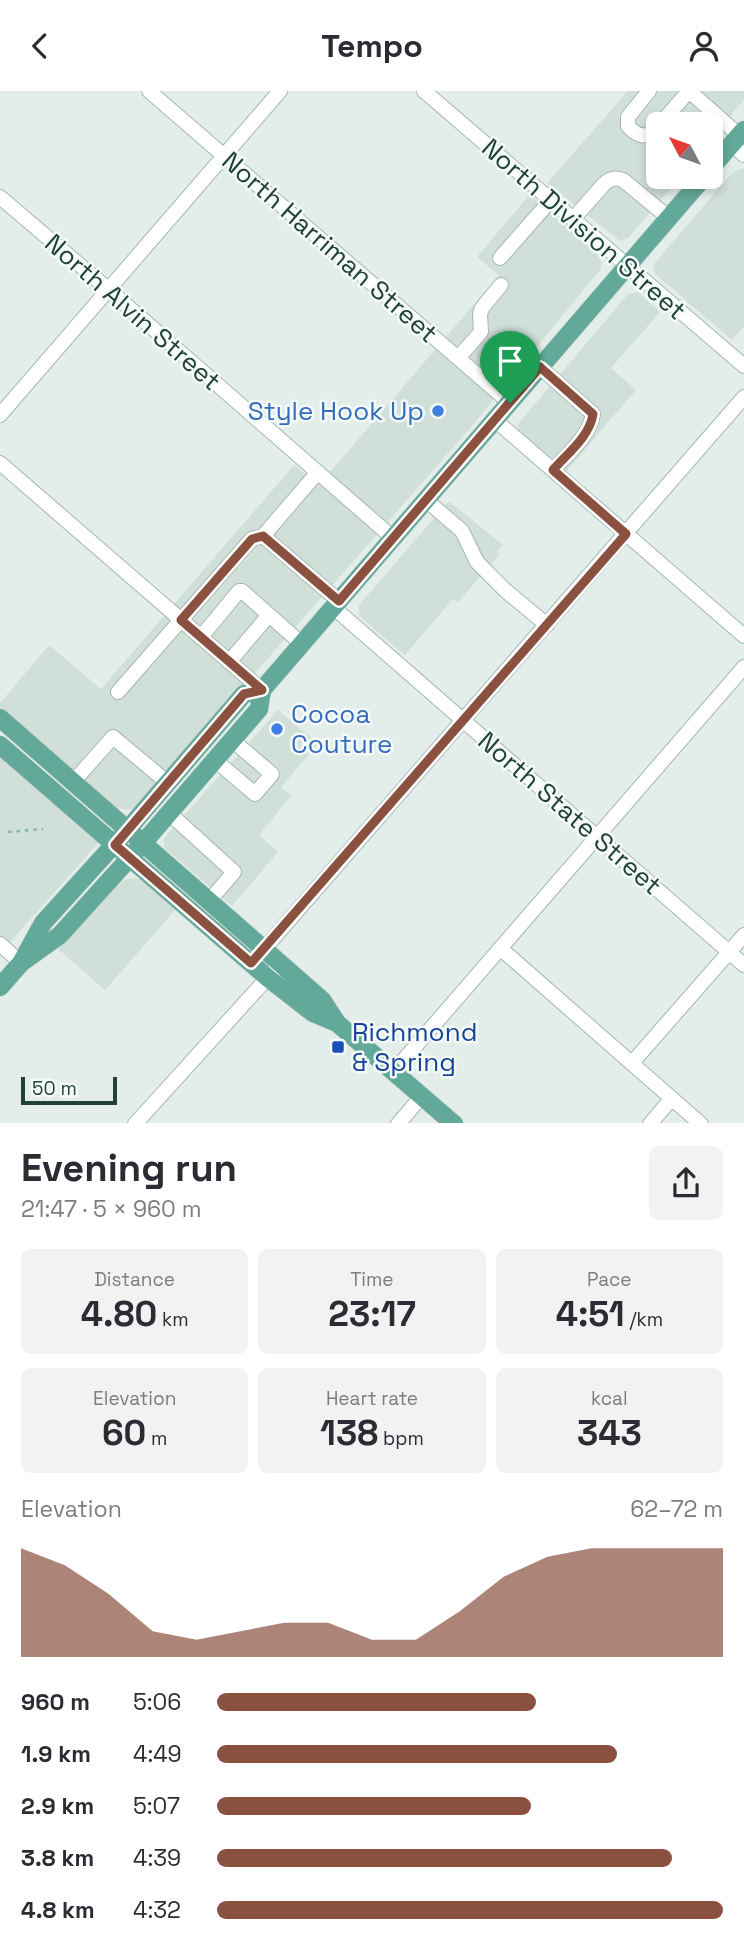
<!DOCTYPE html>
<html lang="en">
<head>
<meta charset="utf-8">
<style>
  :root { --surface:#fff; --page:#f2f2f3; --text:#2b2b33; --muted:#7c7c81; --accent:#8a5140 }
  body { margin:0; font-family:"Space Grotesk",sans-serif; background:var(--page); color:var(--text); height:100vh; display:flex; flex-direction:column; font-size:26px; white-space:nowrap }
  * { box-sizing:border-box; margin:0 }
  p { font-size:23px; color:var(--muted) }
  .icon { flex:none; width:38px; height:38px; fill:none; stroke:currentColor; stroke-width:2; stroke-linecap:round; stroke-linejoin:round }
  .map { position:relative; height:1032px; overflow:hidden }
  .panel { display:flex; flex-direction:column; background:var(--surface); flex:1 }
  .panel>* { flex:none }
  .needle { width:46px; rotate:311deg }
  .controls { position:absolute; left:646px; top:21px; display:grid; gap:14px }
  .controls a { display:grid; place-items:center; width:77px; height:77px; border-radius:10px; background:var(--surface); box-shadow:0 4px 10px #0003; font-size:35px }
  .scale { position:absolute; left:21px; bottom:18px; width:96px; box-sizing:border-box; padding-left:7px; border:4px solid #20423a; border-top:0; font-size:19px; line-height:24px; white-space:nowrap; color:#20423a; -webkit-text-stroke:5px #f4faf7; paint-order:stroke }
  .pin { position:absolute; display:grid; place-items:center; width:60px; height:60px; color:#fff; margin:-72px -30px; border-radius:50% 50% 50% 0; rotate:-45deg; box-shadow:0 0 7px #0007 }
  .pin .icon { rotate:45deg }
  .round { display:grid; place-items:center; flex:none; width:74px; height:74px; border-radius:10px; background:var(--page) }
  .head { display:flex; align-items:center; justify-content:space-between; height:119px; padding:0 21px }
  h1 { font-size:38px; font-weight:700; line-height:52px }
  .figures { display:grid; grid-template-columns:repeat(3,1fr); gap:10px; height:119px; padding:7px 21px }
  .figures div { display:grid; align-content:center; border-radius:10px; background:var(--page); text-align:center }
  .figures b { font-size:35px; font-weight:700 }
  .figures small { font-size:19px; font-weight:400 }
  .figures p { font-size:19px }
  .chart { height:196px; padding:14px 21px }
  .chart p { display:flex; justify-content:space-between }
  .chart svg { width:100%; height:126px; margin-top:7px; fill:var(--accent); opacity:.7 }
  ul { padding:0 21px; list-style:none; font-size:23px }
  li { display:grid; grid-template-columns:112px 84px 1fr; align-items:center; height:52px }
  li i { height:18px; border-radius:9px; background:var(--accent) }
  header { display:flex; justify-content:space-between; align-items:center; height:91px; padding:0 21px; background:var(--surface); font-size:32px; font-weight:700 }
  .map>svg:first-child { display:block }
</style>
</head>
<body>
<header><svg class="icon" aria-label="back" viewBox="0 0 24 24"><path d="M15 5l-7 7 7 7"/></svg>Tempo<svg class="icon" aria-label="person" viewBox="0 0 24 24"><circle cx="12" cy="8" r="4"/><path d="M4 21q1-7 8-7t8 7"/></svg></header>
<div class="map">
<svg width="744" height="1033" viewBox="0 0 744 1033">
  <rect width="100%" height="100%" fill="#e3eeea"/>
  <!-- built -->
  <path fill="#d1dfd9" d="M628 0H744V9L733 21 716 51 711 57 710 33H658V86H681L628 147 620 150 547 92Z
    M744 77V235L732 249 655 183 653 174 733 81Z
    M530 103 598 164 602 172 600 179 472 335 140 713 129 719 121 718 111 714 0 618V612L49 554 101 598 294 374 319 394 499 184 477 166Z
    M638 201 660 221 611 277 636 299 565 382 519 342 518 333 628 203Z
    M449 410 503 454 497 461 500 463 458 511 453 508 405 564 359 525V514Z
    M278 619 318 653 281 696 291 705 259 744 278 761 232 815 167 759 164 756V747Z
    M0 661 102 748 0 862Z
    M130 787 142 788 177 817 105 899 58 858 114 797 124 789Z"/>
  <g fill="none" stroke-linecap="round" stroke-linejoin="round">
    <!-- minor casing -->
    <g stroke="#a5b7b2" stroke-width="16">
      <path id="minor" d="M149 0 510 312
        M424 0 744 275
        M649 0 628 26V35C639 47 647 48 658 35
        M689 0 740 45
        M660 33 689 0
        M732 53 744 64
        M0 106 109 199 393 447
        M573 128 604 93C611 87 615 86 623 89L669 127
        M500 167 551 109
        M458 267 481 241 480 223 482 217 501 194
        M540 276 593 323C590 345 567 363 553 379
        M0 324 280 0
        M495 329 744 545
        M0 372 262 599
        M318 381 263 445 339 510
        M426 409 462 440 477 471 506 500 547 534
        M333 516 744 874
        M201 546 239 500H242L302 553
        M229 571 269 524
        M118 601 249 451 252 448 263 445
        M215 669 255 703 272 683 232 649
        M73 691 113 646 168 692
        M169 722 234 781 210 809
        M0 853 21 872
        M500 857 701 1033
        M258 865 744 306
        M632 972 744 844
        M394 980 744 576
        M135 1033 281 872
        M398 1033 422 1005
        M650 1033 672 1007"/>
    </g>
    <!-- major casing -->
    <g stroke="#c1cac8" stroke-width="19">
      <path id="major" d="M710 78 744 39
        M0 627 322 909 337 932
        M0 654 268 887 313 922 337 932 454 1033
        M21 872 60 844 144 751 259 618 262 599 704 86
        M0 896 21 872 43 832 128 738 244 603 262 599"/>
    </g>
    <!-- path -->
    <path stroke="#80b6a6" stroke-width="2.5" stroke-dasharray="3.5 5" stroke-linecap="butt" d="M8 741 43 738"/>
    <!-- minor -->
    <use href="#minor" stroke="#fff" stroke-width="14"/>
    <!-- major -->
    <use href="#major" stroke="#63a999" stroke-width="18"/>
  </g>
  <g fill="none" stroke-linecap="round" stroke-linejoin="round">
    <!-- route casing -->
    <g stroke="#fff" stroke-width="14">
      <path id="route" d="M540 276 593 323C590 345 567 363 553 379L626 443 251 872 115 754 244 603 262 599 181 529 252 448 263 445 339 510Z"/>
    </g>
    <!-- route -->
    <use href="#route" stroke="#8a5140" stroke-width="9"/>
  </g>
  <!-- markers -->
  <g fill="#3f7fe0" stroke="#f4faf7" stroke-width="2.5">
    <circle cx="438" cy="320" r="7"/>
    <circle cx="277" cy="638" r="7"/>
  </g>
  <rect fill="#1a4fb4" stroke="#f4faf7" stroke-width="2.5" x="331" y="949" width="14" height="14" rx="3.5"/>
  <g text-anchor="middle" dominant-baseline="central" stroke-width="5" stroke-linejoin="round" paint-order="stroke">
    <!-- street labels -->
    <g font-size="26" fill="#20423a" stroke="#f4faf7">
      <text transform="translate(584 138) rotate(41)">North Division Street</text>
      <text transform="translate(330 156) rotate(41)">North Harriman Street</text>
      <text transform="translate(133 221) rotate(41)">North Alvin Street</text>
      <text transform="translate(570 722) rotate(41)">North State Street</text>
    </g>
    <!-- shop labels -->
    <g font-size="26" fill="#366cbe" stroke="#f4faf7" text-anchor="end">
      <text x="424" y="320">Style Hook Up</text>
      <text x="291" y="623" text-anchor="start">Cocoa<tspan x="291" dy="30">Couture</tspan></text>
    </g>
    <!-- transit labels -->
    <g font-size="26" fill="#164399" stroke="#f4faf7" text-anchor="start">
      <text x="352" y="941">Richmond<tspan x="352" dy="30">&amp; Spring</tspan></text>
    </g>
  </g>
</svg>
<div class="controls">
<a><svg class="needle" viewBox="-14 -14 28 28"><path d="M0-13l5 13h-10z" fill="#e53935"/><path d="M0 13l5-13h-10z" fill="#7c7c81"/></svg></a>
</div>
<div class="scale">50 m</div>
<div class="pin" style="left:510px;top:312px;background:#1e9e55"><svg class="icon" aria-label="arrive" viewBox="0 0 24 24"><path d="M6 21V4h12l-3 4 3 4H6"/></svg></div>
</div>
<section class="panel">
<div class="head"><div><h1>Evening run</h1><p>21:47 · 5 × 960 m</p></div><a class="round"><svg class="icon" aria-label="share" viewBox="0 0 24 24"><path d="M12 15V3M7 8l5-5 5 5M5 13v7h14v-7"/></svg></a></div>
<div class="figures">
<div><p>Distance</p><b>4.80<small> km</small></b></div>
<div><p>Time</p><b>23:17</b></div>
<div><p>Pace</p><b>4:51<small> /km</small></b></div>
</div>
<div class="figures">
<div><p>Elevation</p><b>60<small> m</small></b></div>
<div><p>Heart rate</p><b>138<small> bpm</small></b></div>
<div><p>kcal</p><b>343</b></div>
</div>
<div class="chart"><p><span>Elevation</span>62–72 m</p>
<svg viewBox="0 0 160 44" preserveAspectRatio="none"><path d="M0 44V6L10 12L20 22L30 35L40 38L50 35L60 32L70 32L80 38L90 38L100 28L110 16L120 9L130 6L140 6L150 6L160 6V44z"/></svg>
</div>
<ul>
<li><b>960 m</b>5:06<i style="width:63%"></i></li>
<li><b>1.9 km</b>4:49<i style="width:79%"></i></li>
<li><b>2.9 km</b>5:07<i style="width:62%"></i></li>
<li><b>3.8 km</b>4:39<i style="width:90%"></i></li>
<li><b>4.8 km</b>4:32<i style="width:100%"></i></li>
</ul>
</section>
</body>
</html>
